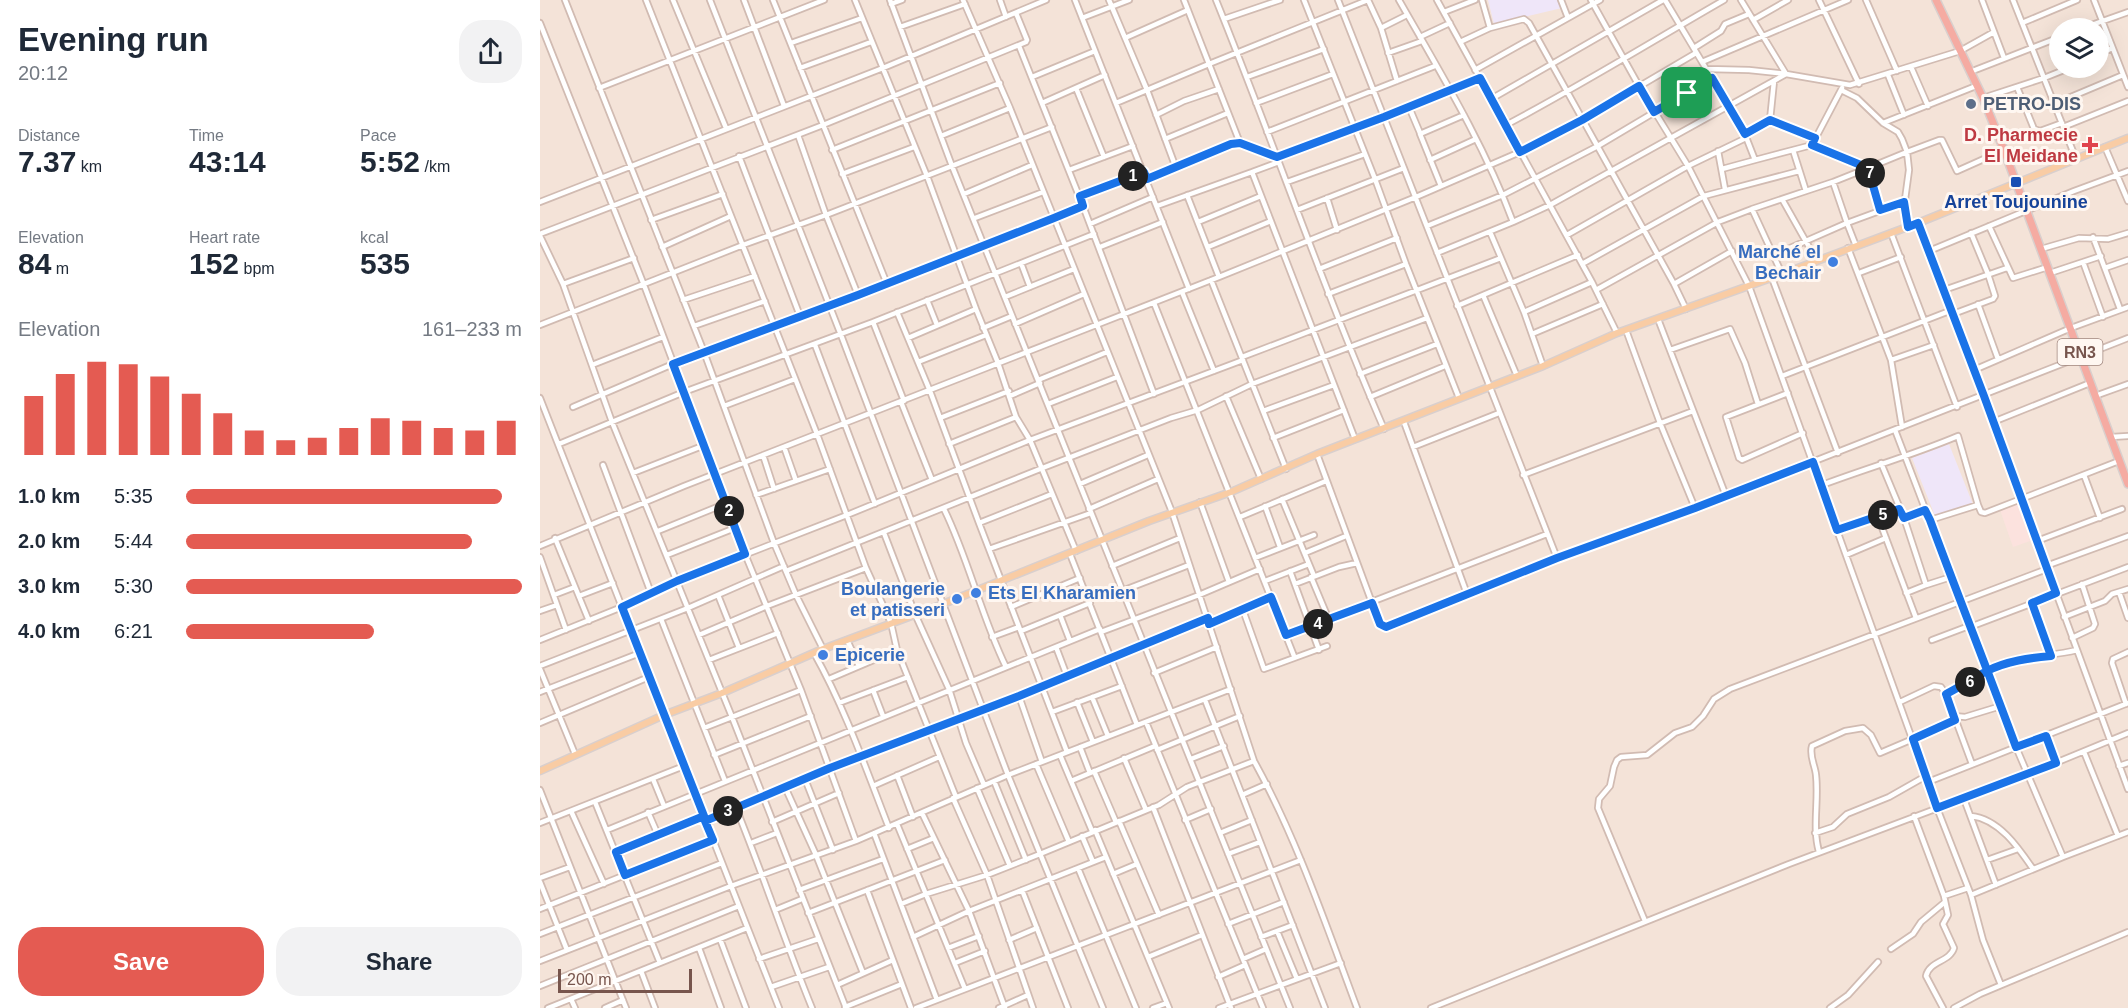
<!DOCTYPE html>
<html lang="en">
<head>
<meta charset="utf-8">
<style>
  :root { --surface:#fff; --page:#f2f2f3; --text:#1f2937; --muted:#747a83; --accent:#e45b52 }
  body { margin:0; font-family:Helvetica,sans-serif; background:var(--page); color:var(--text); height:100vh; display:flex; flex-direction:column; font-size:22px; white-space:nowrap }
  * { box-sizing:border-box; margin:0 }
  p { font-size:20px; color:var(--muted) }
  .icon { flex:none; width:33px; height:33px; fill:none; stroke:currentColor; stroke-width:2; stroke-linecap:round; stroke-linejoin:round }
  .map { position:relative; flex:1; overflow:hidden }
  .panel { display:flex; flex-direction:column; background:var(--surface); width:540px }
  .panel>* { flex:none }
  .controls { position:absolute; left:1509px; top:18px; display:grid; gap:12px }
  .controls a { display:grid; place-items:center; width:60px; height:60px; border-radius:50%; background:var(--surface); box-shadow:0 6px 24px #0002; font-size:30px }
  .scale { position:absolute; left:18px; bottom:15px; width:134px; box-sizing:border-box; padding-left:6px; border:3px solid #77554d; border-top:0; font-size:16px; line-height:21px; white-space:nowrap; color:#77554d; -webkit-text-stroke:4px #fff7f1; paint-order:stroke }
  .pin { position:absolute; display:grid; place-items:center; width:51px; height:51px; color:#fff; margin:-26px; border-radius:12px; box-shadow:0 3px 9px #0006 }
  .km { position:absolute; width:30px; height:30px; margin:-15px; border-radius:50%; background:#222; color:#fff; font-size:16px; line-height:30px; text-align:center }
  .round { display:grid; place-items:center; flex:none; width:63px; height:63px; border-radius:24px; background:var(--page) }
  .head { display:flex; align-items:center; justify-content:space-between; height:102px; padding:0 18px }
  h1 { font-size:33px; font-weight:700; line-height:45px }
  .metrics { display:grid; grid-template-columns:repeat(3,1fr); gap:9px; height:102px; padding:6px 18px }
  .metrics div { display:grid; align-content:center }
  .metrics b { font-size:30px; font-weight:700 }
  .metrics small { font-size:16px; font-weight:400 }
  .metrics p { font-size:16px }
  .chart { height:168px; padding:12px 18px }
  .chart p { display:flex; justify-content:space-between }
  .chart svg { width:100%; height:108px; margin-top:6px; stroke:var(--accent); stroke-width:6 }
  .primary-button { display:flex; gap:12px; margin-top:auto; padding:12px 18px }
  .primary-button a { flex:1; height:69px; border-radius:24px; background:var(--accent); color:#fff; font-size:24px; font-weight:700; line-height:69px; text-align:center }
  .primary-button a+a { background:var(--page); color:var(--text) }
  ul { padding:0 18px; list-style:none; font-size:20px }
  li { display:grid; grid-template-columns:96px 72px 1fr; align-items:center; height:45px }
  li i { height:15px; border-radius:8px; background:var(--accent) }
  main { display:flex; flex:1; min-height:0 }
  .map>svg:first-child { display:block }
</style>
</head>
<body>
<main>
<section class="panel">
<div class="head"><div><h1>Evening run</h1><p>20:12</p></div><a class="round"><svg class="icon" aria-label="share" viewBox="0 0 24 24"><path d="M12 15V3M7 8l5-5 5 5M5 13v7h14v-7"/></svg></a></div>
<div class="metrics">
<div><p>Distance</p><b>7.37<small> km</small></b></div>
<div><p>Time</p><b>43:14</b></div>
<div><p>Pace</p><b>5:52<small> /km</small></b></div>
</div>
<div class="metrics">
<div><p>Elevation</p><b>84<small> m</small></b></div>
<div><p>Heart rate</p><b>152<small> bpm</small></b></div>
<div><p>kcal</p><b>535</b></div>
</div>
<div class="chart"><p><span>Elevation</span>161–233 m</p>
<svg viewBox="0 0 160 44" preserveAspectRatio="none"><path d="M5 44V20M15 44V11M25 44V6M35 44V7M45 44V12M55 44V19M65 44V27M75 44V34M85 44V38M95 44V37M105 44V33M115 44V29M125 44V30M135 44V33M145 44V34M155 44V30"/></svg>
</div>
<ul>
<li><b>1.0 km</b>5:35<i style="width:94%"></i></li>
<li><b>2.0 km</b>5:44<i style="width:85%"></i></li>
<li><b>3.0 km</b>5:30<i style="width:100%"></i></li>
<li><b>4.0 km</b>6:21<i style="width:56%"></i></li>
</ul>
<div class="primary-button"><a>Save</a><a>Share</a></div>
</section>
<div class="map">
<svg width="1588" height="1008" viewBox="0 0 1588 1008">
  <rect width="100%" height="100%" fill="#fcf2ea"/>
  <!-- residential -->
  <path fill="#f4e3d8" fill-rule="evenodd" d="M0 0H1588V1008H0ZM1520 28H1558V68H1520Z"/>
  <!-- commercial -->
  <path fill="#fce2de" d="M1477 502 1490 541 1473 547 1460 510Z"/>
  <!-- education -->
  <path fill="#efe6f9" d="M948 0H1019L1022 8 954 24Z
    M1409 444 1434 507 1397 521 1372 458Z"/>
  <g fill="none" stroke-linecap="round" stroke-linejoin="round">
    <!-- minor casing -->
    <g stroke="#d1bbb2" stroke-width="8">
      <path id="minor" d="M25 0 164 352 234 543 256 595 283 649
        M106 0 277 434 326 568 351 623 357 650 416 797
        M133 0 186 128
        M170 0 301 335 468 775 563 1008
        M204 0 244 106
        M233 0 347 284
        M315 0 387 176 436 309 458 363 476 417 490 440 536 551
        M350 0 412 166 750 1008
        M423 0 470 108 632 512 714 761C757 839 786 925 817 1008
        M460 0 466 17
        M535 0 649 289
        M569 0 607 90 636 168
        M676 0C734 143 783 288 844 429
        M764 0 835 179 866 264 919 398
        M798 0 1017 558 1155 508
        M828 0 841 28 857 81
        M859 0C900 72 944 144 973 222
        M897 0 1052 282 1077 333
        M1021 0 1028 18
        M1051 0 1099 86 1148 166 1206 138
        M1125 0 1205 134 1230 120
        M1201 0 1246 74
        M1279 0 1319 84
        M1326 0 1357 71
        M1442 0 1464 58
        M1473 0 1536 159
        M1554 0 1588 87
        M351 4 362 0
        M904 12 935 0
        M542 18 589 0
        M684 19 740 0
        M1213 20 1248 0
        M0 23 104 285 205 554 261 690 316 841
        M1482 23 1537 0
        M360 27 425 4
        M841 28 867 15
        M950 28 984 19 989 23 1134 284 1146 309
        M1543 28 1588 12
        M880 37 910 23
        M585 38 648 10
        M920 42 950 28 942 0
        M251 43 322 18
        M479 46 543 206 614 394
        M1154 48 1181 31 1185 24 1209 14
        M848 53 882 41
        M1558 55 1572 48
        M1162 62 1308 0
        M1371 67 1388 106
        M260 68 331 42
        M1167 69 1209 70 1246 74 1310 85 1420 51 1454 32
        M935 70 1060 0
        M1430 72 1520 37
        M1348 75 1364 115
        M492 77 555 51
        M707 77 784 49
        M1234 81 1230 120 1275 138
        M1477 87 1494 129 1500 131 1522 123
        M59 88 284 0
        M536 88 564 157
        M1301 90 1317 98 1343 123 1358 132 1362 139 1367 152 1399 140H1402L1417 171 1464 150
        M1443 98 1504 78 1529 68
        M951 99 1123 0
        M502 103 565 75
        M576 103 669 64 644 0
        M716 103 793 74
        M1514 104 1583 75
        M869 107 880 133
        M616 115 644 101 679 89
        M1343 123 1436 86
        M966 125C1040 86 1111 42 1184 0
        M1523 127 1588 101
        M727 132 895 66
        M258 135 286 215 318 295
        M401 136 470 108
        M1206 137 1215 160 1272 145 1302 88
        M625 139 688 113
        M700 143 669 64 828 0
        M1272 145 1328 168 1367 152 1369 170 1364 207 1368 227
        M1565 147 1588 201
        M292 150 460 83
        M1253 150 1266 191
        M1178 151 1185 189
        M199 156 260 316
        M890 160 936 139
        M739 162 712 172 815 439
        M1182 169 1215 160
        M529 170 593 146
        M302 174 374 147
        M607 179 691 144 700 143 737 157 844 117 940 78
        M747 182 825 154
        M1293 182 1307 223 1364 202
        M901 186 880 134 924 115
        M424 194 492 165
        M647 195 679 277
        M540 196 604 172
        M787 198 797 230
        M1242 199 1277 261
        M0 202 343 68 506 0
        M617 206 712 172
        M1212 209 1293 182 1328 168 1340 210
        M757 210 864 168
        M435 218 503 192
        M111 220 183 194
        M658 222 721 196
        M1378 223 1444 396 1588 789
        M550 224 613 197
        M887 226 963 195 1056 147 1172 78
        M1449 226 1473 278 1508 267
        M950 232 984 312
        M1351 233 1417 407
        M0 234 283 125 486 42 487 40 476 13
        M1027 235 1148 166 1209 286 1397 808 1431 895 1523 857
        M0 236 23 284 72 422 192 717 306 1008
        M1553 237 1580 309
        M122 247 191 216
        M560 247 623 222
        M668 247 731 221
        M1308 248 1351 360 1362 427
        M1501 249 1539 238 1568 239 1588 233
        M1389 251 1534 191 1588 171
        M897 253 973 222 1010 205 1246 74
        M1234 255 1307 223 1316 246
        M1543 262 1563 317
        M481 263 490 287
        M1042 264 1164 196 1259 171
        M1565 268 1588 260
        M779 269 857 238
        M1319 273 1361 257
        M1510 273 1561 256
        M1232 278 1298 453
        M671 280 746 469
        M23 284 94 258
        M1134 284 1192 251
        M1056 290 1178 222 1212 209 1242 274
        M1404 290 1467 268
        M642 292 674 371
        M788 294 866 264
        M943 295 977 376
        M465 297 534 269
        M143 300 215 276
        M387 300 397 325
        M614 303 754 656
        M1438 304 1458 359
        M917 306 1038 255
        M357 312 390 391 439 523 527 752
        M1413 314 1453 299 1455 296 1448 274 1431 233
        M1118 319 1186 496
        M475 324 544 294
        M0 325 203 245 286 215 512 127
        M154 326 225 301
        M443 328 472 316
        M1086 330 1120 423 1155 508 1588 338
        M992 334 1063 304
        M368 338 436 309
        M275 345 335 504
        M1130 350 1190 329 1205 363 1218 404
        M702 357 961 258
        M1351 360 1394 345
        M378 362 446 335
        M52 365 123 337
        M1003 366 984 312 1052 282
        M1434 370 1531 328 1588 307
        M820 374 897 344
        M1242 376 1412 310
        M498 380 567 352
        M1248 393 1186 417 1199 458 1202 460 1263 433
        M470 396 500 383
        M686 396 721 479
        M1555 396 1588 384
        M830 397 905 366
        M0 398 239 1008
        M364 401 333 322 554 234
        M361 402 392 480
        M508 404 577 377
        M184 406 255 379
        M33 407 133 364 318 295 543 206
        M723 411 794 385
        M400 418 469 391
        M864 422 927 594 1017 558
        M1453 422 1550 383
        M1355 430 1476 747 1523 857 1588 832
        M1571 437 1588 436
        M733 438 804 410
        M19 444 144 392 333 322
        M409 444 476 417
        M244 447 256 481
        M873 447 959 413
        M777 454 832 603 843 627H846L927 594
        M223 455 234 489
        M1341 463 1364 518 1386 585 1366 593
        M63 465 111 593
        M93 473 165 445
        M983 475 1153 411
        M1544 475 1560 518
        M540 484 608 455
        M1282 485C1327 468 1373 455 1418 436L1438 505 1441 512 1445 513 1579 461
        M216 495 290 469
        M742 499 774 576
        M660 502 689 582
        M725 506 740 547
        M404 509C429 560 441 616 466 667
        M549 509 618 479
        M700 517 786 481
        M1338 517 1376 618
        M1364 518 1385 510
        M1390 520 1438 505
        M439 523 512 494
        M1297 530 1359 509
        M118 531 187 503
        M344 533 375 614 409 689 426 743 444 785
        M15 538 49 621
        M1497 541 1582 509
        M0 546 144 486 679 277 876 197 980 152 1042 120 1156 53
        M449 549 551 513
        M765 553 806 536
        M530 554 597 725
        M127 555 195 528
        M1306 555 1346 538
        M0 557 26 630
        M715 558 774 535
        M572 566 640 538
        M1506 566 1588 536
        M246 571 500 469 631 418 658 410 712 384 887 318
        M750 571 779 650
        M771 577 789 620
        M725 581 769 564
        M755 584 799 567 817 563
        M1386 585 1411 577
        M582 591 649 565
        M1579 592 1588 618
        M14 595 35 587
        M178 595 199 648
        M39 596 73 583
        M1492 603 1511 656
        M471 607 540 578
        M703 610 724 669 787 646
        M0 611 17 605
        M520 615 530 641
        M1524 617 1565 601 1572 594 1588 589
        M121 619 185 781
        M669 624 731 597
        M1430 627 1588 567
        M481 631 550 603
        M561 632 659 595 720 569
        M159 635 227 606 326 568
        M746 635 1007 534
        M452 637 479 627
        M1532 638 1553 628 1555 624 1542 584
        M0 640 82 607 137 581 307 515 490 440 703 360
        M307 640 319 666
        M1392 640 1429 626
        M516 647 527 676
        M274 653C305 708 326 769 349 828
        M169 660 238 633
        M0 666 148 608 244 566
        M0 669 35 754
        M614 673 677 647
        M289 679 357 650
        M333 690 343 716
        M0 692 100 653
        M1406 694C1427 684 1446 669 1468 662 1490 655 1514 656 1537 650
        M479 696 502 762
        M552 697 568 736
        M665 700 785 1008
        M537 702 553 742
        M1360 702 1394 686 1401 687 1406 694 1432 764
        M299 703 368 677
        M1586 704 1572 663 1573 659 1588 652
        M512 712 582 686
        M1414 716 1425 717 1461 706
        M606 722 723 1008
        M0 723 109 677
        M164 728 261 690
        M1506 736 1516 763
        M540 747 550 773
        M617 750 700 716
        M1544 752 1578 836
        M174 755 271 716
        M520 755 552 831
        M584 758 606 810
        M651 759 684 746
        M496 764 529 842
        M1579 766 1588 763
        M554 771 576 822
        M357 775 373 817
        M113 779 124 806
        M265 779 293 850
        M454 781 486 860
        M531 781 615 746
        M1388 782 1588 703
        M333 786 399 757
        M245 787 276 855 323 973
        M437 788 470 866
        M0 790 86 1008
        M702 795 727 784
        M413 798 447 875 493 1008
        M1424 799 1456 885
        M55 802 120 963
        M613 807 691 1008
        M196 808C223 874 245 942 272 1008
        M31 811 64 884
        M108 812 118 835
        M382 813 429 911 465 1008
        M1374 816 1404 896 1408 915 1403 924 1414 948C1410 962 1389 961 1386 976L1403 1008
        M1431 816C1459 819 1478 847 1493 869
        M645 820 671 809
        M165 821 290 768 479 696 667 618
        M579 821 619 915
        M232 822 299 793
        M0 823 144 766
        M357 824 425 989
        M67 830 560 629
        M555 830 629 1008
        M334 833 397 1000
        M680 833 712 820
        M1275 833 1293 827 1307 814 1349 797 1386 776
        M542 836 553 862
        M211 843 237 833
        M367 849 394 838
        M76 852 164 816
        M1279 852C1272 827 1279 801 1276 775 1275 765 1269 756 1272 746L1305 731 1323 728 1331 735 1340 753 1415 721
        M688 854 720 842
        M1447 860 1478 849
        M538 868 596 1008
        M573 874 597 864
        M0 878 30 867
        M0 882 27 950
        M259 890 343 859
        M327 890 371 1008
        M482 890 528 1008
        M1431 895 1443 940 1461 985
        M1404 896 1428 888
        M361 904 386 894 447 875 500 854 619 805 647 787 714 761
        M0 909 173 840
        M235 910 262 899
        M268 913 405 860
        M1105 921 1058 808 1059 799 1070 786 1074 767 1077 760 1081 757 1107 755 1135 733 1152 727 1163 716 1174 699 1190 689 1507 569
        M688 924 744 902
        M737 931 757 979
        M0 934 182 863
        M373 937 429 911 566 857
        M721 937 753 925
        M180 939 206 1008
        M469 940 497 928
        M159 948 181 1008
        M408 948 439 936
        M1351 949 1373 934 1381 922 1405 902
        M608 957 662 935
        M219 959 278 939
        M703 959 726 949
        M0 961 191 886 316 841 468 775 691 689
        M415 963 445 951
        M101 971 115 1008
        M678 977 705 965
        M297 985 353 960
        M0 986 199 906
        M231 987 289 967
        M31 999 35 1008
        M305 1007 362 984
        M8 1008 207 928
        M65 1008 83 1000
        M376 1008 761 860
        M459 1008 488 995
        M613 1008 627 1003
        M679 1008 801 963
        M891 1008 1249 864 1491 773 1588 733
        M1290 1008 1308 995 1338 962
        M1414 1008 1440 994 1588 932"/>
    </g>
    <!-- major casing -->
    <g stroke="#d9cfcd" stroke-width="9">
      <path id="major" d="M0 771 124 715 182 693 283 649 398 606 609 521 691 492 777 454 1003 366 1077 333 1242 274 1378 223 1588 138"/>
    </g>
    <!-- highway casing -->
    <g stroke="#d9cfcd" stroke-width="10">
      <path id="highway" d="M1396 0 1443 98 1464 150 1588 484"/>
    </g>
    <!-- minor -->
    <use href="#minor" stroke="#fff" stroke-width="4.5"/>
    <!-- major -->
    <use href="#major" stroke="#f9cca4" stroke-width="6"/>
    <!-- highway -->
    <use href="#highway" stroke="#f5aba2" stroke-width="7"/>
  </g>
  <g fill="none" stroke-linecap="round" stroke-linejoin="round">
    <!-- route casing -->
    <g stroke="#fff" stroke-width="12">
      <path id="route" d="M1147 93 1114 112 1099 86 1042 120 980 152 940 78 844 117 737 157 700 143 691 144 607 179 604 172 540 196 543 206 514 218 318 295 133 364 205 554 137 581 82 607 164 816 76 852 85 875 173 840 165 821 290 768 479 696 668 618 669 624 731 597 746 635 832 603 840 624 846 627 1017 558 1155 508 1273 462 1297 530 1359 509 1364 518 1385 510 1390 520C1418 596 1448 671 1476 747L1506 736 1516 763 1397 808 1373 739 1415 720 1406 694C1420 687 1433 678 1447 671 1467 661 1489 658 1511 656L1492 603 1516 593 1444 396 1378 223 1368 227 1364 202 1340 210 1328 168 1272 145 1275 138 1230 120 1205 134 1172 78 1147 93"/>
    </g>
    <!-- route -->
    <use href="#route" stroke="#1a73e8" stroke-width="8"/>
  </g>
  <!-- markers -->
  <circle fill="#5c6f8a" stroke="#fff7f1" stroke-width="2" cx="1431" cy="104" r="6"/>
  <path fill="#e0444e" stroke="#fff7f1" stroke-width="2" d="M1547 136h6v6h6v6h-6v6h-6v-6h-6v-6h6z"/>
  <rect fill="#1a4fb4" stroke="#fff7f1" stroke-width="2" x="1470" y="176" width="12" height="12" rx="3"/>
  <g fill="#3f7fe0" stroke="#fff7f1" stroke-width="2">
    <circle cx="1293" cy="262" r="6"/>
    <circle cx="436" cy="593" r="6"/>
    <circle cx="417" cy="599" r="6"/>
    <circle cx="283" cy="655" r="6"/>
  </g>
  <g text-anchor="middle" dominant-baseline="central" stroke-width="6" stroke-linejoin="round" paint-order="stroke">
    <!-- shield labels -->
    <rect fill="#fff7f1" stroke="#a0867e" stroke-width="1.5" x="1517.5" y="339" width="45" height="26" rx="4.5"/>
    <g font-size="16" font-weight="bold" fill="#77554d">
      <text x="1540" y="352">RN3</text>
    </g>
    <!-- service labels -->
    <g font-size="18" font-weight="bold" fill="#4e5e75" stroke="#fff7f1" text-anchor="start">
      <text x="1443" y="104">PETRO-DIS</text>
    </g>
    <!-- health labels -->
    <g font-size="18" font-weight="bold" fill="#be3a42" stroke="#fff7f1" text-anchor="end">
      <text x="1538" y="135">D. Pharmecie<tspan x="1538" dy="21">El Meidane</tspan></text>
    </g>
    <!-- transit labels -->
    <g font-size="18" font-weight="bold" fill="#164399" stroke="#fff7f1">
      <text x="1476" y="202">Arret Toujounine</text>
    </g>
    <!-- shop labels -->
    <g font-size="18" font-weight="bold" fill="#366cbe" stroke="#fff7f1" text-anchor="end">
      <text x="1281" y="252">Marché el<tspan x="1281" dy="21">Bechair</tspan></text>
      <text x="405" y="589">Boulangerie<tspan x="405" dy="21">et patisseri</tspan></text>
      <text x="448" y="593" text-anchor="start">Ets El Kharamien</text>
      <text x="295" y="655" text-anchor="start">Epicerie</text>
    </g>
  </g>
</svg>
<div class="controls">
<a><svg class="icon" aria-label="layers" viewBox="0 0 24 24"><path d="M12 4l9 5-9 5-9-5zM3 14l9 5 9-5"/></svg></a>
</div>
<div class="scale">200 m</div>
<div class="pin" style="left:1147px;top:93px;background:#1e9e55"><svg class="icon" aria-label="arrive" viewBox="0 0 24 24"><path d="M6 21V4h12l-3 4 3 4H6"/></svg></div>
<b class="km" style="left:593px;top:176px">1</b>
<b class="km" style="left:189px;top:511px">2</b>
<b class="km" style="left:188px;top:811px">3</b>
<b class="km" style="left:778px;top:624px">4</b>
<b class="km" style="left:1343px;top:515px">5</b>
<b class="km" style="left:1430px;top:682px">6</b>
<b class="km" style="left:1330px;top:173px">7</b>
</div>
</main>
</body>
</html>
